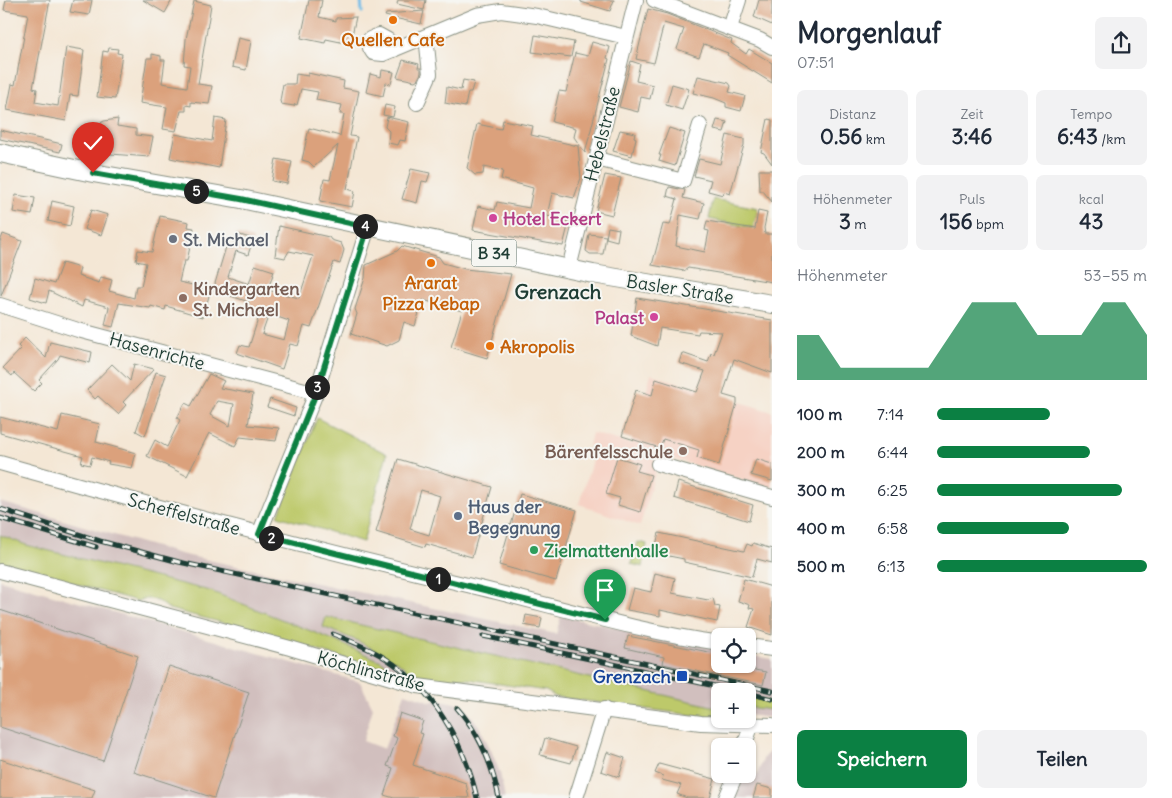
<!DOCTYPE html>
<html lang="de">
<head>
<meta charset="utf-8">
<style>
  :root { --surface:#fff; --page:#f2f2f3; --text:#1f2937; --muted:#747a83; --accent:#0b8043 }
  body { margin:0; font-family:Delius,sans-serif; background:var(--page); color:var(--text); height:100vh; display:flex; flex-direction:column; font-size:19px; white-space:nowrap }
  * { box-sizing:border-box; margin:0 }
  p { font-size:16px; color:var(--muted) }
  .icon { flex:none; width:28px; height:28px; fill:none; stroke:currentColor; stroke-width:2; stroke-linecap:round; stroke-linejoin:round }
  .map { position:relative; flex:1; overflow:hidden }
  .side { display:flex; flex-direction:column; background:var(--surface); width:400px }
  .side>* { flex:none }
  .buttons { position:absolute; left:711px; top:628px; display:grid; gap:10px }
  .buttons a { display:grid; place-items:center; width:45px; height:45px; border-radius:8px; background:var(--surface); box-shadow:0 1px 4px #0004; font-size:25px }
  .pin { position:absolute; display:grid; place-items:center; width:42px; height:42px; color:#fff; margin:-51px -21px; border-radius:50% 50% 50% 0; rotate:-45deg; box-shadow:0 0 5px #0007 }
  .pin .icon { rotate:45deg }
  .km { position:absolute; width:25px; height:25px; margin:-12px; border-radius:50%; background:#222; color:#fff; font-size:14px; line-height:25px; text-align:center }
  .round { display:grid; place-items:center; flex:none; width:52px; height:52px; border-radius:8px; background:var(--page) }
  .summary { display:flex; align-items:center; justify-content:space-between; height:85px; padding:0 25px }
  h1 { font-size:28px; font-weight:700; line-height:38px }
  .metrics { display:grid; grid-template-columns:repeat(3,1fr); gap:8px; height:85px; padding:5px 25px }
  .metrics div { display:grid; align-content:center; border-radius:8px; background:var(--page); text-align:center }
  .metrics b { font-size:21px; font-weight:700 }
  .metrics small { font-size:14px; font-weight:400 }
  .metrics p { font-size:14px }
  .chart { height:140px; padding:10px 25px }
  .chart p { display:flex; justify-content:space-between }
  .chart svg { width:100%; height:90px; margin-top:5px; fill:var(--accent); opacity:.7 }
  .action { display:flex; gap:10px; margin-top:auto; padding:10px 25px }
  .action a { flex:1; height:58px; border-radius:8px; background:var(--accent); color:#fff; font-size:20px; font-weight:700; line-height:58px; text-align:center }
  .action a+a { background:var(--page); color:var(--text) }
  ul { padding:0 25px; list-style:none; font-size:16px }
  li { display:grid; grid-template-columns:80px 60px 1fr; align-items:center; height:38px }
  li i { height:12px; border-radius:6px; background:var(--accent) }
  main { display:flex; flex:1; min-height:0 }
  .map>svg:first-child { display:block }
</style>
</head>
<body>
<main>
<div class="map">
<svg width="772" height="798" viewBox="0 0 772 798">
  <rect width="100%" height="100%" fill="#f6f6f2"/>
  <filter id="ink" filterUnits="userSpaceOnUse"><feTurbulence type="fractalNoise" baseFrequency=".02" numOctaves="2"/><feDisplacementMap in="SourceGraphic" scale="10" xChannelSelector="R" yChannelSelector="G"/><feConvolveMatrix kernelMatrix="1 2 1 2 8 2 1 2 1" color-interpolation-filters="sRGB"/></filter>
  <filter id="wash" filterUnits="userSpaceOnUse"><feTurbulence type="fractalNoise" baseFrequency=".0096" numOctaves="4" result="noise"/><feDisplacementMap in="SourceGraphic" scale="20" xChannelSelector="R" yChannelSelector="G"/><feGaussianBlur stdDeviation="1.12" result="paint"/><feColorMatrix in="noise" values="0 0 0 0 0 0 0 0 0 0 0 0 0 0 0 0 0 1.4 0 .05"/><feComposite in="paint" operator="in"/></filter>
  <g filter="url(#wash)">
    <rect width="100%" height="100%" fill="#f4e7d5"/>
    <!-- built -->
    <path fill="#f6d2c4" d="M651 374 772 412V488L660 455 640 526 579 504 596 448 589 446 592 433 631 444Z"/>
    <!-- industrial -->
    <path fill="#d1bfbe" d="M0 502 180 554 556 634 561 616 720 649V664H748V655L772 659V718L748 715V691H720V716L556 697 546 691 455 677 447 682 398 675 331 639 210 591 26 545 0 535Z
      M0 580 360 682 373 708 363 741 384 749 405 693 432 702 436 699 463 705 479 726 491 750 500 773 505 798H0Z
      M770 751H772V798H735L742 780 754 783 764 757Z"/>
    <!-- green -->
    <path fill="#bdc96b" stroke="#6e8350" d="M713 199 758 208 753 228 709 219Z
      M317 418 387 454 363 542 278 516Z
      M0 535 26 545 210 591 331 639 381 661 398 675 251 630 169 609C158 600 150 596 137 601L0 563Z
      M638 542 647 544 643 567 631 564Z
      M326 617 720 708V716L707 717 556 697 546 691 455 677 447 682 413 677 401 664 358 641 323 627Z
      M748 697 772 702V710L748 707Z"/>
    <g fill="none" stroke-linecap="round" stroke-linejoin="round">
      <!-- stream -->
      <path stroke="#6dbee9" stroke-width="3" d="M361 0 362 12"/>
    </g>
    <g id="blocks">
      <!-- building -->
      <path fill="#dba17b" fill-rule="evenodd" d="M6 0H50L33 88 37 89 35 102 58 106 66 47 84 50 78 96 70 95 66 121 7 110 12 84 15 85 28 14 4 10Z
        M73 0H92L89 15 70 12Z
        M143 0H172L165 13Z
        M309 0H322L319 17 336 21V18L356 17 350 44 326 39 325 43 301 38Z
        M398 0H426L424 10 397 4Z
        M581 0H614L610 11 581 2Z
        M759 0H772V25L754 17Z
        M194 1 211 5 198 84 212 86 209 104 191 102V106L186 105V111H181L176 131 163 129 167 107 140 103 147 58H152V54L161 56V60H165L162 83 187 87 190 66 184 65 186 39Z
        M648 9 667 14 732 40 731 43 746 54 749 49 772 63V83L727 55 728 53 704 44 699 57 677 49 684 29 664 23 654 63 636 59Z
        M424 11 421 24 385 16 386 14Z
        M535 35 574 42 571 57 532 52Z
        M238 38 251 41 246 70 232 67Z
        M592 42 610 47 607 58 609 59 585 153 574 137 576 128 552 122 559 91 566 92 575 53 588 56Z
        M109 48 118 49 117 53 122 54 115 99 97 97 103 51 108 52Z
        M403 60 419 64 418 68H421V73L418 79 415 81 397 77Z
        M631 61 640 64 636 81 653 85 650 99 641 97 638 112 619 107Z
        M382 70 394 72 391 84 386 83 383 96 366 92 370 74 381 77Z
        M308 73 344 81 343 88 359 91 350 136 357 137 347 189 355 191 352 207 320 201 324 179 330 180 338 145 314 167 309 162 302 160 309 128 340 136 344 114H340L342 105 316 100 318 92 301 89 297 105 295 104 294 106 281 104 280 101 283 84H295L296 74 308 76Z
        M698 76 729 83 731 86 729 92 745 96 741 111 726 107V103L714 98 693 93Z
        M463 80 474 82 471 92H468L465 107 445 103 447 87 461 90Z
        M672 84 689 89 682 110 666 105Z
        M385 105 395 107 393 117 383 115Z
        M387 117 409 122 405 141 400 140 398 145 388 143 389 131 385 127Z
        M215 118 226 120 219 168 170 158 175 134 212 141Z
        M118 119 117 126 136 129V135L153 137 149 157 111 154 89 148 92 128 104 121Z
        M768 119 772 120V164L764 153 761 152Z
        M503 120 533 126 531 135 578 146 581 178 574 198 552 193 547 216 569 222 563 246 473 230 478 206 495 210 497 202 529 208 533 188 501 179 503 171 484 167 483 174 475 175 467 168 477 124 501 129Z
        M717 120 727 122 724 132 714 130Z
        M669 128 685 133 675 166 659 161 661 155H659Z
        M0 130 62 144 60 152 0 139Z
        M620 130 635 133 634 137 636 138 632 156 613 151Z
        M727 135 744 139V145L730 194 724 192 723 195 708 191 711 180 694 176 699 159 720 164Z
        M276 159 292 162 287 184 272 181Z
        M411 169 430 173 427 182 422 181 417 203 402 199Z
        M759 170H772V202L763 191H760Z
        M605 175 621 178 612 215 596 211Z
        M669 187 685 190 683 198 704 203 700 219 680 215 676 246 705 252 709 231 705 230 707 221 755 229 758 211 767 213 764 228 765 234H772V282L688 268 684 271 652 265 663 224 670 225 677 199 667 196Z
        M16 195 35 198 32 215 13 212Z
        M52 201 74 206 70 226 48 221Z
        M91 210 108 215 101 235 84 229Z
        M160 216 189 222 188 227 194 228 187 261H184L179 282 211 289 203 317 166 306 165 310 151 306 150 308 119 303 113 327 105 325 109 307 84 300 82 307 49 291 46 303 30 298 35 278 54 284 62 263 80 268 78 276 99 283 101 277 112 280 109 291 134 298 136 286H141L146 263 136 261 138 250 152 252Z
        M279 226 329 237 331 240 341 243 344 250 340 264 334 262 311 328 304 326 298 346 290 344 282 369 237 353 240 345 249 347 260 313 247 308 249 302 213 290 226 247 232 249 237 234 253 239 248 255 236 251 228 277 249 284 255 265 274 271 268 290 299 298 313 256 289 251 285 258 275 256ZM269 314 289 321 284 340 262 334Z
        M608 227 619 229 617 241 606 238Z
        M3 234 22 241 1 296 0 242Z
        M589 234 606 236 603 254H590L586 251Z
        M402 246 439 257 443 263 465 269 511 274 487 358 451 347 462 311 423 300 415 326 404 322 399 340 387 346 351 334 357 314 355 309 365 278 366 265 397 251Z
        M637 298 772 320V373L734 359 723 395 737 399V403L719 465 697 458 699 450 663 439 660 448 622 436 636 390 652 395 656 379 697 392 705 371 679 363 682 353 708 362 711 353 714 354 722 332 699 331 698 334 660 328 657 346 631 336Z
        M25 338 46 358 50 342 92 352 90 363 60 355 58 359 39 380 42 383 34 391 14 373 12 376 3 368 21 349 18 346Z
        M112 364 130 381 134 364 154 369 123 402 126 405 118 414 98 396 95 399 87 390Z
        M156 372 166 375 145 436 136 431Z
        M209 374 224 381 220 388 253 394 248 425 279 428 276 441 240 437 235 446 209 433 187 476 147 456 155 440 167 447 180 420 177 418 185 403 191 406ZM217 401 234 404 230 426 210 415Z
        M270 399 296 408 294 416 267 407Z
        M62 415 100 424 96 442 136 453 132 468 108 464 109 462 92 457 90 465 81 463 83 456 0 433V417L58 432Z
        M617 457 640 464 637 471 651 475 640 512 618 505 620 498 606 494Z
        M398 459 492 487 472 557 426 544 425 547 376 532ZM421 490 440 496 429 535 410 529Z
        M756 459 772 464V481L751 475Z
        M678 482 753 505 749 521 674 498Z
        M520 494 577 510 556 581 499 565 508 534 504 533 506 524 511 525Z
        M659 533 744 551 747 544 752 546 753 543 772 549V563L757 559 752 577 684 562V559L654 553Z
        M655 573 675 578 672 593 708 600 713 598 715 606 720 607 717 622 660 610V616L627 610 633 588 651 592Z
        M744 579 772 587V635L748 627 754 609 749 608 750 605 738 601Z
        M0 610 138 656 103 761 0 727Z
        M526 615 542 618 540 628 524 625Z
        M628 636 714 653 713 661 720 664 766 672 763 685 663 664 664 657 625 648Z
        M169 666 249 692 214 798 134 772Z
        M400 713 423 721 419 733 423 734 413 765 466 783 469 798H394L384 795 393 768 387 766 397 738 393 736Z
        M545 738 576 747 571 763 540 755Z
        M607 752 625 758 619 777 601 771Z
        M0 759 95 790 92 798H0Z
        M659 764 715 779 710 798H687L677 794 681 785 662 780 663 776 655 773Z
        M757 785 772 789V798H753Z"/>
    </g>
  </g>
  <g filter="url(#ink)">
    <use href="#blocks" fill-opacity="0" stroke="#8a9284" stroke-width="1"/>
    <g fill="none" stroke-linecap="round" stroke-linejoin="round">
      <!-- minor casing -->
      <g stroke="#8a9284" stroke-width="16">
        <path id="minor" d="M654 0 760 40 772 47
          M730 28 739 0
          M394 50 388 40 379 35 370 39V48L373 53 383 54 477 15 501 11 537 16 626 37
          M417 103 430 74 426 36
          M597 159 683 181 700 125
          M569 268 636 0
          M0 305 78 330 316 393
          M0 463C159 508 319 550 480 588 559 607 639 632 720 643
          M658 464 772 497
          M259 534 316 393 368 227
          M0 571 290 648 418 686 701 723 772 725
          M748 646 772 649
          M744 746 752 724
          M576 798 604 709
          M726 798 736 774"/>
      </g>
      <!-- major casing -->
      <g stroke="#8a9284" stroke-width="20">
        <path id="major" d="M0 153 93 173 241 199 593 274 772 304"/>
      </g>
      <!-- minor -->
      <use href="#minor" stroke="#fff" stroke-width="14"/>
      <!-- major -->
      <use href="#major" stroke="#fff" stroke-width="18"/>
      <!-- rail casing -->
      <g stroke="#1f3d34" stroke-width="5">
        <path id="rail" d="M0 509 100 541 179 562 772 691
          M0 518 96 547
          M333 634C351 641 369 648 385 658 432 688 465 744 477 798
          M483 636 738 691
          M748 693 772 699
          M457 708C480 734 492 764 499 798"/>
      </g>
      <!-- rail -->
      <use href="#rail" stroke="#f6f6f2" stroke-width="3" stroke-dasharray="9" stroke-linecap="butt"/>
    </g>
  </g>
  <g fill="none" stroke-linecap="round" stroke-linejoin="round" filter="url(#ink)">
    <!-- route casing -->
    <g stroke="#fff" stroke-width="10">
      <path id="route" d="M93 173 241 199 368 227 316 393 259 534 605 620"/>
    </g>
    <!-- route -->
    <use href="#route" stroke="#0b8043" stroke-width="6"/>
  </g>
  <!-- markers -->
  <g fill="#e8710a" stroke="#f6f6f2" stroke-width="2">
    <circle cx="393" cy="20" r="5"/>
    <circle cx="431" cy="263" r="5"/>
    <circle cx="490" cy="346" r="5"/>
  </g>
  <g fill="#d1479c" stroke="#f6f6f2" stroke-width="2">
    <circle cx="493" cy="218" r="5"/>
    <circle cx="654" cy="317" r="5"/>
  </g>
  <circle fill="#6b7280" stroke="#f6f6f2" stroke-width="2" cx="173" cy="239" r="5"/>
  <g fill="#8d6e63" stroke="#f6f6f2" stroke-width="2">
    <circle cx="183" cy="298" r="5"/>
    <circle cx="683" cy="451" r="5"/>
  </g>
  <circle fill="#5c6f8a" stroke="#f6f6f2" stroke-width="2" cx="458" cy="516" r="5"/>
  <circle fill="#2e9e5b" stroke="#f6f6f2" stroke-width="2" cx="534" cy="550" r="5"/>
  <rect fill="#1a4fb4" stroke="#f6f6f2" stroke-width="2" x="676" y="670" width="12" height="12" rx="2.5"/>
  <g text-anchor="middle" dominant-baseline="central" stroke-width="4" stroke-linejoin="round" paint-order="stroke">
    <!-- shield labels -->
    <rect fill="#f6f6f2" stroke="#60746d" stroke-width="1" x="471.5" y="239.5" width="45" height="27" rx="4"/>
    <g font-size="16" font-weight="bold" fill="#1f3d34">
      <text x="494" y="253">B 34</text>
    </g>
    <!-- food labels -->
    <g font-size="18" font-weight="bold" fill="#c56008" stroke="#f6f6f2">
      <text x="393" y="39">Quellen Cafe</text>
      <text x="431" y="282">Ararat<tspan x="431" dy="21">Pizza Kebap</tspan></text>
      <text x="500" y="346" text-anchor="start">Akropolis</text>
    </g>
    <!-- street labels -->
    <g font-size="18" fill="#1f3d34" stroke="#f6f6f2">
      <text transform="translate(602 134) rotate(-76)">Hebelstraße</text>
      <text transform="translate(680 289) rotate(9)">Basler Straße</text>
      <text transform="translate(157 351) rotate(15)">Hasenrichte</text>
      <text transform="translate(184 514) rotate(15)">Scheffelstraße</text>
      <text transform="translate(371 671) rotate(15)">Köchlinstraße</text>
    </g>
    <!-- hotel labels -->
    <g font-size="18" font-weight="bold" fill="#b23c85" stroke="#f6f6f2" text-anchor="start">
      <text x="503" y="218">Hotel Eckert</text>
      <text x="644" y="317" text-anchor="end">Palast</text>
    </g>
    <!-- worship labels -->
    <g font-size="18" font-weight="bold" fill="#5b616d" stroke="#f6f6f2" text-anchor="start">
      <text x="183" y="239">St. Michael</text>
    </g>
    <!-- education labels -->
    <g font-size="18" font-weight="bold" fill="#785e54" stroke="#f6f6f2" text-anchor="start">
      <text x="193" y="288">Kindergarten<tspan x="193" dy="21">St. Michael</tspan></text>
      <text x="673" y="451" text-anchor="end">Bärenfelsschule</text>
    </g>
    <!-- service labels -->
    <g font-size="18" font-weight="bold" fill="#4e5e75" stroke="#f6f6f2" text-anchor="start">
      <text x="468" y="506">Haus der<tspan x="468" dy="21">Begegnung</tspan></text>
    </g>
    <!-- leisure labels -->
    <g font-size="18" font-weight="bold" fill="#27864d" stroke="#f6f6f2" text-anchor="start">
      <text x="544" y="550">Zielmattenhalle</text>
    </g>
    <!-- transit labels -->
    <g font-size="18" font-weight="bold" fill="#164399" stroke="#f6f6f2" text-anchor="end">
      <text x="671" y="676">Grenzach</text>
    </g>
    <!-- quarter labels -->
    <g font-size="20" font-weight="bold" fill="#1f3d34" stroke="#f6f6f2">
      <text x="558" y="291">Grenzach</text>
    </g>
  </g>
</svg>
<div class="buttons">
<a><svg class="icon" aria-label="locate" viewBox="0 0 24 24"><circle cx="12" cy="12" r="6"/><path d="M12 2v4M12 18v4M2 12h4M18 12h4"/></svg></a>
<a>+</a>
<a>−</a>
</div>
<div class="pin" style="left:605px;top:620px;background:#1e9e55"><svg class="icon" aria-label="arrive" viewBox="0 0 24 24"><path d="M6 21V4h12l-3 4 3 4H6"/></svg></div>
<div class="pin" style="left:93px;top:173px;background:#d93025"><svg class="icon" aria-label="check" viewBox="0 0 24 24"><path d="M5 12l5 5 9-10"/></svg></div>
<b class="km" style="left:438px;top:579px">1</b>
<b class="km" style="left:271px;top:538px">2</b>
<b class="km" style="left:317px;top:387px">3</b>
<b class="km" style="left:365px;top:226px">4</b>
<b class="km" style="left:196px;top:191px">5</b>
</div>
<section class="side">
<div class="summary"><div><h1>Morgenlauf</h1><p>07:51</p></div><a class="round"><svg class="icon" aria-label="share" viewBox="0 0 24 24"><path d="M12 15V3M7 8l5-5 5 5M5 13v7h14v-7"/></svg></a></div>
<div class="metrics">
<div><p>Distanz</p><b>0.56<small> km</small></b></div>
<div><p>Zeit</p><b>3:46</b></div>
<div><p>Tempo</p><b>6:43<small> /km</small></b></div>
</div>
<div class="metrics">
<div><p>Höhenmeter</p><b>3<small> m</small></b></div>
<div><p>Puls</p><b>156<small> bpm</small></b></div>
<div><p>kcal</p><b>43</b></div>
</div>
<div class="chart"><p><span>Höhenmeter</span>53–55 m</p>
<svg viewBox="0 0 160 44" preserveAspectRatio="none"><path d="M0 44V22L10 22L20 38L30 38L40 38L50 38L60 38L70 22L80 6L90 6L100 6L110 22L120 22L130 22L140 6L150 6L160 22V44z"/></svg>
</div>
<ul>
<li><b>100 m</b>7:14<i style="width:54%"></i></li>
<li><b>200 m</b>6:44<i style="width:73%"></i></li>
<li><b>300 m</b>6:25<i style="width:88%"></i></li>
<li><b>400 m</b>6:58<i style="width:63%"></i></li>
<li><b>500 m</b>6:13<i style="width:100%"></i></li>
</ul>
<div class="action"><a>Speichern</a><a>Teilen</a></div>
</section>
</main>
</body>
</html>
